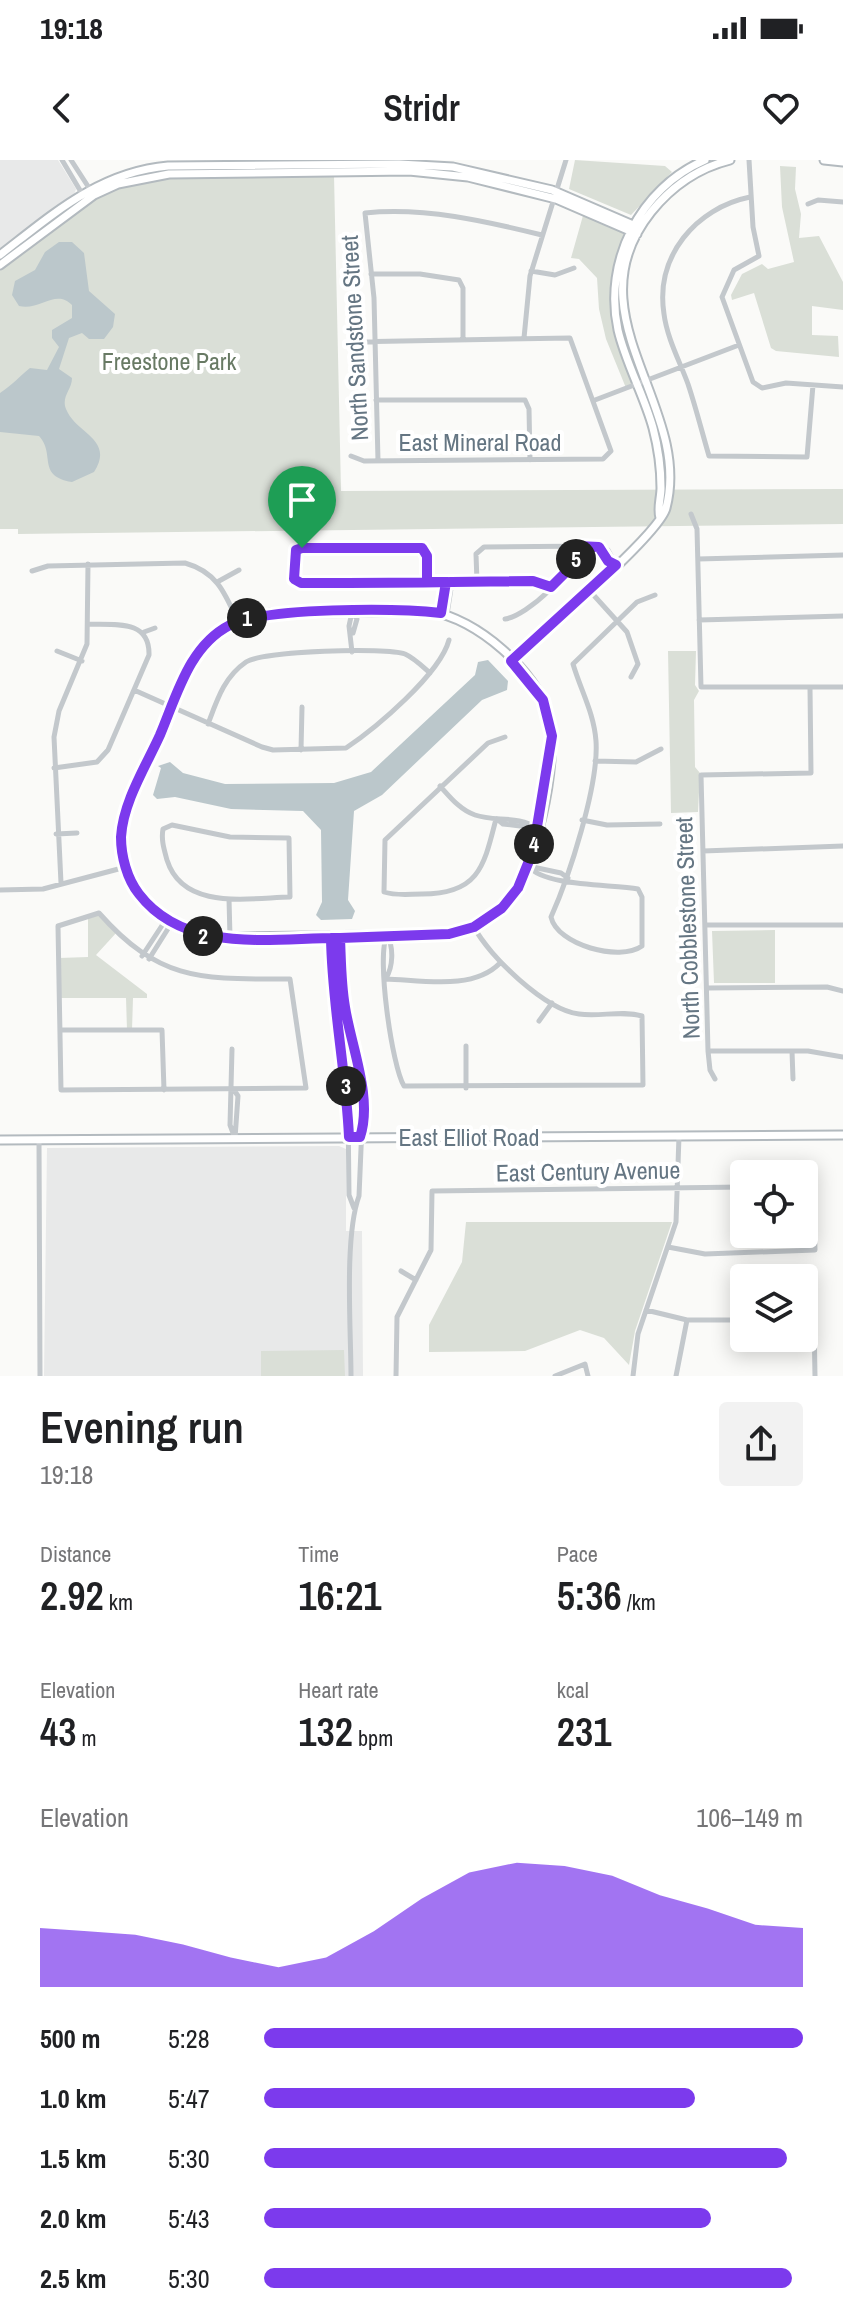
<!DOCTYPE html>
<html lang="en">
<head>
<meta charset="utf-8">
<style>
  :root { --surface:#fff; --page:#f2f2f2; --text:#202124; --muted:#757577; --accent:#7c3aed }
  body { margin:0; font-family:"Archivo Narrow",sans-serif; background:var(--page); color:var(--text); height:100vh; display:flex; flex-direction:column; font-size:30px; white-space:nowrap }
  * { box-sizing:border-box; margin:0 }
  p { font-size:26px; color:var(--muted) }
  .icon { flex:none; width:44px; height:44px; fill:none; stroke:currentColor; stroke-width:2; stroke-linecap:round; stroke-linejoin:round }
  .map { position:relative; height:1216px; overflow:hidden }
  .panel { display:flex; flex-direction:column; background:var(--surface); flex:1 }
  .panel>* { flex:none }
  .tools { position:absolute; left:730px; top:1000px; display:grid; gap:16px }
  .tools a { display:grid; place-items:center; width:88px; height:88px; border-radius:8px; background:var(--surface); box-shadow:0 4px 20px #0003; font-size:40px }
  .pin { position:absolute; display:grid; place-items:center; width:68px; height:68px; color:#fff; margin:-82px -34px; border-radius:50% 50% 50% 0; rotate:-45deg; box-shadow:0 0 8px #0007 }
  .pin .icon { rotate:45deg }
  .km { position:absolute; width:40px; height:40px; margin:-20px; border-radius:50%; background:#222; color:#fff; font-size:22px; line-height:40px; text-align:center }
  .round { display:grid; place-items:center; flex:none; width:84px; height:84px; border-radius:8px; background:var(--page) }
  .headline { display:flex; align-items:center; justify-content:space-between; height:136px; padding:0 40px }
  h1 { font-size:44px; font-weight:600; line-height:60px }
  .figures { display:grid; grid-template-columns:repeat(3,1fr); gap:12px; height:136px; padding:8px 40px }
  .figures div { display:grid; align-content:center }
  .figures b { font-size:40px; font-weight:600 }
  .figures small { font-size:22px; font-weight:400 }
  .figures p { font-size:22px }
  .chart { height:224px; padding:16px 40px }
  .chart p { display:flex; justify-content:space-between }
  .chart svg { width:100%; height:144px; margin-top:8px; fill:var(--accent); opacity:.7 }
  ul { padding:0 40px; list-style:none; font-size:26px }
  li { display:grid; grid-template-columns:128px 96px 1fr; align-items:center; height:60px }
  li i { height:20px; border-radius:10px; background:var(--accent) }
  .status { display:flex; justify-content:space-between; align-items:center; height:56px; padding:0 40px; background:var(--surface); direction:ltr }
  .status svg { height:22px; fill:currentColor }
  header { display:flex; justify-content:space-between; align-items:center; height:104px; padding:0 40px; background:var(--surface); font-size:36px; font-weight:600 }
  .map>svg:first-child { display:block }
</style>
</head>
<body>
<div class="status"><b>19:18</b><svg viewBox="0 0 49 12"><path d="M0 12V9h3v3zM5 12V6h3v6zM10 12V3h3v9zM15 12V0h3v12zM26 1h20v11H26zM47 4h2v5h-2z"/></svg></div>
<header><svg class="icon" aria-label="back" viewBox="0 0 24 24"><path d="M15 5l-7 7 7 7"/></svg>Stridr<svg class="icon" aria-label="heart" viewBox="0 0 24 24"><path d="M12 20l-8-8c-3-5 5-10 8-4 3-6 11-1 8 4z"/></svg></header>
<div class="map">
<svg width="843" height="1216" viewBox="0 0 843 1216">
  <rect width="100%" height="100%" fill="#fafaf8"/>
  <!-- built -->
  <path fill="#e8e9e9" d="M0 0H58L76 29 74 35 0 91Z
    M339 986 346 989V1071H362L363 1216H44L47 988Z"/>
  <!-- green -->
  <path fill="#dadfd7" d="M575 0 665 6 672 12 631 55 569 29Z
    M780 6 796 7 795 29 801 54 799 78 819 76 843 122V150L812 146V175L838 176 839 197 776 191 771 188 754 133 732 140 731 135 742 114 762 104 768 109 794 102 782 47Z
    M334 15 341 331 843 329V364L18 374V369H0V108C36 80 77 39 121 26 181 7 269 18 334 15Z
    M584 52 633 72C612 134 617 163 641 222L626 228 606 179 599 149 597 118 579 99 571 98Z
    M668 491H696L695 525 699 531 694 540 695 607 700 613 698 652 671 653Z
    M99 753 117 772 96 795 147 834V838H133L132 870H127L126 838H60L59 798 88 797V757Z
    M775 770V823H714L712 771Z
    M466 1062H672L635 1171 629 1205 604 1178 580 1170 525 1191 429 1192V1165L462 1102Z
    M344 1190 345 1216H261V1191Z"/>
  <!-- water -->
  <path fill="#bbc7cb" d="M59 82H72L84 93 89 131 115 154 113 167 104 179H89L82 173 69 178 59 209 72 218C72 230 61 236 66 249 76 274 115 279 94 312L72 322C36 316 56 294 39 276L0 272V233C12 225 19 217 30 208L47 210 59 187 52 178V170L72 158V145C56 128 40 151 19 146L12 135 15 121 35 110 45 92Z
    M488 500 508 521 507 530 482 540 382 635 354 651 348 740 355 751 352 759 321 760 316 755 322 742 321 670 303 651 231 649 175 637 157 639 153 635 161 608 158 606 170 602 183 613 225 624 334 623 371 612 475 515 478 502Z"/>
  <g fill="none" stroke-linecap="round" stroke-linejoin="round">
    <!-- secondary casing -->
    <g stroke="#b3babf" stroke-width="11">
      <path id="secondary" d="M824 0 843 2
        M0 95C52 55 99 12 168 6L399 4 453 7 552 30 640 68
        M0 105 94 35 118 24 169 14 409 11 468 17 556 39 637 74
        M660 358C657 348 661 338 661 328 661 308 658 287 653 268 644 235 626 204 618 170 603 101 640 28 705 0
        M431 452C475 457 538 512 549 556 560 601 535 715 503 747 487 763 470 769 449 774L230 777 188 772 165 761 134 728 126 707 121 676 128 646 189 508 213 476 238 462 270 453Z
        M511 501C539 476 659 375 666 348 693 246 569 155 651 52 672 26 698 8 730 0
        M0 980 843 975"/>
    </g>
    <!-- street -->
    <path stroke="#c3c8cc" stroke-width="5" d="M62 0 84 37
      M71 0 91 31
      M749 0 753 67 759 96 734 110 722 137 753 222 762 228 786 223 843 227
      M750 37C696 48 655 96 664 154 667 178 680 202 688 224 696 248 702 272 709 296L807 297 813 225
      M808 44 818 40 843 42
      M531 111 555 115 574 108
      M371 114H420L459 120 463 128V178
      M524 178 530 116 566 0
      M348 182 570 178 611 291 603 299 364 301 351 296
      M376 240H525L529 249 530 300
      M595 240 739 185
      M378 301 374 138 365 53C425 47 485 61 542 75
      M691 354 697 369 701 527H843
      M599 388 608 401 616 405
      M698 399 843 395
      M32 411 48 406 185 403C217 412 225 433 238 462
      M219 421 239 410
      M427 422V396L419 388H302L293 394 294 419 301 423 533 421 551 427
      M477 422 476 394 484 387 594 386 608 390 616 405
      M589 430 627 472 638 504 631 517
      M352 452 349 466 352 492
      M353 453 357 459 353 473
      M441 453 446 422
      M447 454 452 422
      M505 459C527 456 578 409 578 386
      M699 460 843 456
      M144 472 155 468
      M57 491 82 501
      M134 530 262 587 273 590 346 588C376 568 440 514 449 480
      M208 564C217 540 224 517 246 502 262 491 386 487 405 494 414 498 422 506 430 513
      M301 590 302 547
      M595 601 636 602 661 589
      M54 608 97 602 108 590 149 495C150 459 115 465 88 464
      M440 626C450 637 460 650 475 655 495 662 518 655 537 668
      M496 659C484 706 479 734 422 734 409 734 396 736 384 732L385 680 488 583 505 577
      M497 659 503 664 536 668
      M582 660 607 665 660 664
      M172 665 230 677 289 678 290 737C249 738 183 751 167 700 164 689 161 680 163 669Z
      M56 674 77 673
      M703 691 843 686
      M528 706C545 727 612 724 638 729L642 737V786C620 802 557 785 551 757 569 717 599 625 596 581 594 553 581 531 573 504L637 442 655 435
      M528 706 561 713 568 718
      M61 723 54 577 59 551 87 484 88 404
      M0 730 43 729 126 707
      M229 739 230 777
      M99 753C161 823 203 819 290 819L306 928 61 930 58 766Z
      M705 765H843
      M387 776C376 794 392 907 404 926L643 925 642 856C622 850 600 857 579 854 545 850 489 796 474 767
      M331 778 332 828 348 948 349 1035 354 1048
      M340 778 344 844 363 942 359 1036C344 1077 351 1170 351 1216
      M142 796 165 761
      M149 799 171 764
      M386 818C393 807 394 787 387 776
      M386 819C421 820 473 831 500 803
      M707 828 827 827 843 831
      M539 861 552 843
      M61 870H162L164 930
      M466 886V928
      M232 889 230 965 235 978
      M708 891H808L843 897
      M792 891 793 919
      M715 919 710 910 708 891 701 615 811 613 810 528
      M234 930 238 936 235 978
      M39 980 40 1216
      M668 1087 705 1094 815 1090 813 1027H804
      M401 1111 416 1120
      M646 1150 687 1160H744
      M804 1159H814L815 1216
      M396 1216 397 1157 431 1090 432 1031 744 1027
      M555 1216 585 1204 588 1216
      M633 1216 638 1174 676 1062 679 976
      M676 1216 687 1160"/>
    <!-- secondary -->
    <use href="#secondary" stroke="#fff" stroke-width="7"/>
  </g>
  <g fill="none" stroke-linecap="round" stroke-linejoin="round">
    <!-- route casing -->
    <g stroke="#fff" stroke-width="16">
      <path id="route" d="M302 388H422L427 396V422H446L441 453C397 448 267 447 230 465 189 486 177 535 160 575 146 606 123 642 121 677 121 696 127 719 139 734 185 794 270 778 337 778H340C341 801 341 824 345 847 351 886 373 938 360 977H349C346 910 332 845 331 778H340L449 774 474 767 502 748 518 728 533 691 552 576 543 540 511 501 616 405 608 401 599 387 578 386 574 404 551 427 533 421 452 422C401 423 351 423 301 423L294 419 296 390 302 388"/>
    </g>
    <!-- route -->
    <use href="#route" stroke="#7c3aed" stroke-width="10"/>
  </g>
  <g text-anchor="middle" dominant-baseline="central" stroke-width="8" stroke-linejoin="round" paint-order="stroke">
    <!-- street labels -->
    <g font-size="24" fill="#657683" stroke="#fff">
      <text transform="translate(354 178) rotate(-93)">North Sandstone Street</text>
      <text x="480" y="282">East Mineral Road</text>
      <text transform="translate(687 768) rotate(-92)">North Cobblestone Street</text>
      <text x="469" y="977">East Elliot Road</text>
      <text transform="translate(588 1011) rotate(-1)">East Century Avenue</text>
    </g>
    <!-- park labels -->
    <g font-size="24" fill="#687a64" stroke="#fff">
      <text x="169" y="201">Freestone Park</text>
    </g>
  </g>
</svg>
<div class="tools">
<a><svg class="icon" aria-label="locate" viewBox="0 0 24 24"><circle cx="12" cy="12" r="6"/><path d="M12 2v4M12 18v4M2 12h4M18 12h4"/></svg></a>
<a><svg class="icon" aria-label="layers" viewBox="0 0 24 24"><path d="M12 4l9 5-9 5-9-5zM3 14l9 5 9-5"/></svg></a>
</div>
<div class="pin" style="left:302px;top:388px;background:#1e9e55"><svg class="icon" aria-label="arrive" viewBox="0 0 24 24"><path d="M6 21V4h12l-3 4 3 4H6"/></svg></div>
<b class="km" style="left:247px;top:458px">1</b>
<b class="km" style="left:203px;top:776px">2</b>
<b class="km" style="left:346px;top:926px">3</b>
<b class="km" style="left:534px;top:684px">4</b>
<b class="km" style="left:576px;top:399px">5</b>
</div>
<section class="panel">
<div class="headline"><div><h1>Evening run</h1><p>19:18</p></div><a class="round"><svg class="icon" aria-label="share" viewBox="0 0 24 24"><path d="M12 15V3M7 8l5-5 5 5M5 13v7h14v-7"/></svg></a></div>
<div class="figures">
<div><p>Distance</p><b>2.92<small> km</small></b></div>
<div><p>Time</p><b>16:21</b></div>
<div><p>Pace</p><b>5:36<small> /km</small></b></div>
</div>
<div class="figures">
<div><p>Elevation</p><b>43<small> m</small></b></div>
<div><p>Heart rate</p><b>132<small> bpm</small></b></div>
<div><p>kcal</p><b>231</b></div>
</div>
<div class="chart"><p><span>Elevation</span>106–149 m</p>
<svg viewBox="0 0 160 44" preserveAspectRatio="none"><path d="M0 44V26L10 27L20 28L30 31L40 35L50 38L60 35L70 27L80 17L90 9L100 6L110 7L120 10L130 16L140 20L150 25L160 26V44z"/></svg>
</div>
<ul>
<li><b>500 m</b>5:28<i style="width:100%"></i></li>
<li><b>1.0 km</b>5:47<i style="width:80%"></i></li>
<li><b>1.5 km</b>5:30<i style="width:97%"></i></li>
<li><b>2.0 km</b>5:43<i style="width:83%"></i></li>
<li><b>2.5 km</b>5:30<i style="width:98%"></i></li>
</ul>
</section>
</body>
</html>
